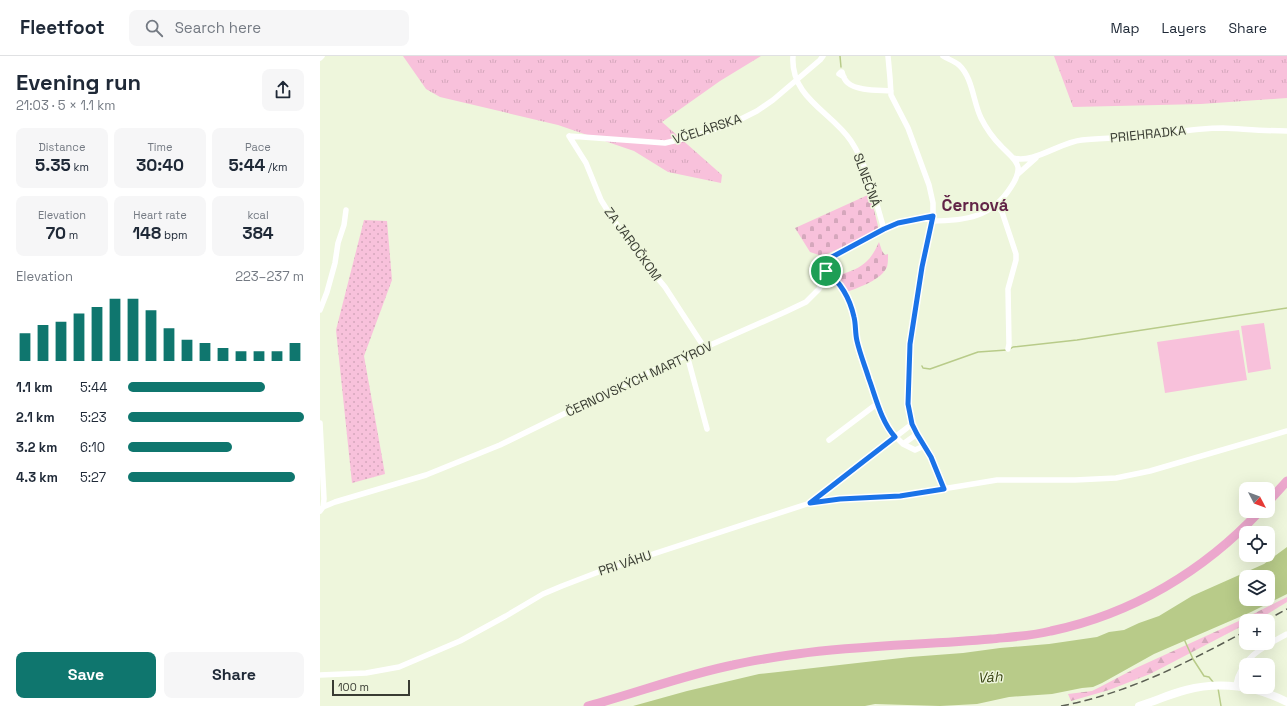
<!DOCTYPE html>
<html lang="en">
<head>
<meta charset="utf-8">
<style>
  :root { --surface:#fff; --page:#f6f6f7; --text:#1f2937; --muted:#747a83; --line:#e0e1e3; --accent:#0f766e }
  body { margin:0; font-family:"Space Grotesk",sans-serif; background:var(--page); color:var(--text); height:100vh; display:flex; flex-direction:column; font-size:15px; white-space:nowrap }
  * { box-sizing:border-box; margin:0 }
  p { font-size:13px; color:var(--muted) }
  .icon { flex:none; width:22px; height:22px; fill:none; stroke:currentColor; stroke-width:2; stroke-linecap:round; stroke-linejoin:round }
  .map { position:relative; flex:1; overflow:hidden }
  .drawer { display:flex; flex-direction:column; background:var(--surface); width:320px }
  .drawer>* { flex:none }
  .needle { width:26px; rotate:131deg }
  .tools { position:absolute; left:919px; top:426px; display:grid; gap:8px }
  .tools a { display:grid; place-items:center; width:36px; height:36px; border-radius:8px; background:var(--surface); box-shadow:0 4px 16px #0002; font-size:20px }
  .scale { position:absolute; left:12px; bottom:10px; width:78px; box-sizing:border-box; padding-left:4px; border:2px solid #393c33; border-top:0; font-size:11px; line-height:14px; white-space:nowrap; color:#393c33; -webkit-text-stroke:3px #eef6dc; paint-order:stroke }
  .pin { position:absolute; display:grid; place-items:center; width:34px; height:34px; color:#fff; margin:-17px; border:2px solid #fff; border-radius:50%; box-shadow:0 1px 4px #0007 }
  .round { display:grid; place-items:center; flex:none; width:42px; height:42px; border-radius:8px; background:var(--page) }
  .head { display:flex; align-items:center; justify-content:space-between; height:68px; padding:0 16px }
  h1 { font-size:22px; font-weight:700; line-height:30px }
  .stats { display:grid; grid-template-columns:repeat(3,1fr); gap:6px; height:68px; padding:4px 16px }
  .stats div { display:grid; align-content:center; border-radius:8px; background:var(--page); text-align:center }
  .stats b { font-size:17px; font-weight:700 }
  .stats small { font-size:11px; font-weight:400 }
  .stats p { font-size:11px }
  .chart { height:112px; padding:8px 16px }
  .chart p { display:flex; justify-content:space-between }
  .chart svg { width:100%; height:72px; margin-top:4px; stroke:var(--accent); stroke-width:6 }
  .primary-button { display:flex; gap:8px; margin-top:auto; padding:8px 16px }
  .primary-button a { flex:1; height:46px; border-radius:8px; background:var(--accent); color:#fff; font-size:16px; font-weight:700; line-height:46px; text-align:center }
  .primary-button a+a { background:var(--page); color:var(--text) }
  ul { padding:0 16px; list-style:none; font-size:13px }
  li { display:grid; grid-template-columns:64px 48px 1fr; align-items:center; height:30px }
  li i { height:10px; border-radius:5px; background:var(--accent) }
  header { display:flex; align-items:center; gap:24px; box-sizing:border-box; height:56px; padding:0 20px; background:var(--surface); border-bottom:1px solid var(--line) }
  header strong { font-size:19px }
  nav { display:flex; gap:22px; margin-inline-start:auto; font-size:14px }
  .search { width:280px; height:36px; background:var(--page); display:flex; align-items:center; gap:10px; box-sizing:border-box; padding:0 14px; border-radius:8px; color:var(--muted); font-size:15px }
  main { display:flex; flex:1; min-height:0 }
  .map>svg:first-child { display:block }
</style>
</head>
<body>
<header>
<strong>Fleetfoot</strong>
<div class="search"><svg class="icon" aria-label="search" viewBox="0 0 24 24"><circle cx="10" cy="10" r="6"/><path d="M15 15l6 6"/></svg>Search here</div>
<nav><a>Map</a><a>Layers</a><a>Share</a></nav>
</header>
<main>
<section class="drawer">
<div class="head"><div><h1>Evening run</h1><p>21:03 · 5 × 1.1 km</p></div><a class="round"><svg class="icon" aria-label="share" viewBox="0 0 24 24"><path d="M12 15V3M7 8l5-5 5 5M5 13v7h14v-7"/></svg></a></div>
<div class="stats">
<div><p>Distance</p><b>5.35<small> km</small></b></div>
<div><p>Time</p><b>30:40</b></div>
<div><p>Pace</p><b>5:44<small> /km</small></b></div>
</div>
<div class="stats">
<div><p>Elevation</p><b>70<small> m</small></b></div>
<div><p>Heart rate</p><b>148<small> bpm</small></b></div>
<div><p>kcal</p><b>384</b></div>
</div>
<div class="chart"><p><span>Elevation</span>223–237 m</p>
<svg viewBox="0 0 160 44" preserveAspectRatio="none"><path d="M5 44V27M15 44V22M25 44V20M35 44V15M45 44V11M55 44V6M65 44V6M75 44V13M85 44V24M95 44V31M105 44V33M115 44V36M125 44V38M135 44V38M145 44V38M155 44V33"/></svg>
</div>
<ul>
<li><b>1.1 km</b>5:44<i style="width:78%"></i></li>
<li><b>2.1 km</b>5:23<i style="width:100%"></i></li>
<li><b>3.2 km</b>6:10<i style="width:59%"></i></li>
<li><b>4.3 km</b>5:27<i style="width:95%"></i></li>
</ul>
<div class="primary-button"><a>Save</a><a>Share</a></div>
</section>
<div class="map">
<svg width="967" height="650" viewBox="0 0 967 650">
  <defs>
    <pattern id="grass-tufts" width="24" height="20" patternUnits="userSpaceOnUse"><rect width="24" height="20" fill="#f8c1db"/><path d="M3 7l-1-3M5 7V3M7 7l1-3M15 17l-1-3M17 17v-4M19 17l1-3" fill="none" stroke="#d5a7bc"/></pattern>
    <pattern id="forest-firs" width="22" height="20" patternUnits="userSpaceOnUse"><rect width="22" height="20" fill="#f8c1db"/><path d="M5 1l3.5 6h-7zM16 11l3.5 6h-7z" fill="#d5a7bc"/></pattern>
    <pattern id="cemetery-stones" width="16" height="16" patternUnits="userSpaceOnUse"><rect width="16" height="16" fill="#f8c1db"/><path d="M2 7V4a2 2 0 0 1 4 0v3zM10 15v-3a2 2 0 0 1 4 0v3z" fill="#d5a7bc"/></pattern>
    <pattern id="park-dots" width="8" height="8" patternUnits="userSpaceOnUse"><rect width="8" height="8" fill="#f8c1db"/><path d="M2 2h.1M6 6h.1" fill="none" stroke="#d5a7bc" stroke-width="1.8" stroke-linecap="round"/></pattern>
  </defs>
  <rect width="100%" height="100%" fill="#eef6dc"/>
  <!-- grass -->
  <path fill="url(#grass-tufts)" d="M83 0H441L400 25 342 66 402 119 401 127 348 116 314 95 238 69 120 41 106 33Z
    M734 0H967V42L881 48 753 51Z"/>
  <!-- forest -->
  <path fill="url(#forest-firs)" d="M967 541V546C955 553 940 565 926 565V568L830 618 789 634 751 645 748 638 772 635 780 631 816 612 921 564Z"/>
  <!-- cemetery -->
  <path fill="url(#cemetery-stones)" d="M550 138 559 174 507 198 499 199 490 196 475 172Z
    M559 186 562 195 565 199 568 198C568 203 568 207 567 211 561 224 540 231 527 236L516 220C539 213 549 209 559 186Z"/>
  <!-- park -->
  <path fill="url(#park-dots)" d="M44 164 67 165 72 224 44 300 65 418 32 427 16 274Z"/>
  <!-- pitch -->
  <path fill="#f8c1db" d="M944 267 951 313 928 317 921 270Z
    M919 274 927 324 845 337 837 286Z"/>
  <!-- water -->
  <path fill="#b8cb89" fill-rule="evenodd" d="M967 491V538L931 556 834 598 782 627 773 631 762 632 732 638 689 641 657 648 620 650 555 648 545 650H313L367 635 439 618 458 616 590 601 643 597 680 592 729 588 777 581 789 576 804 574 819 567 839 560 872 540 944 508ZM926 521H948V543H926Z"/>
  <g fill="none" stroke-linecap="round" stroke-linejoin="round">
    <!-- stream -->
    <path stroke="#b8cb89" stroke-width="1.5" d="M520 0 521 11
      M690 293 693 291 757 284 967 252
      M602 310 603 312 610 313 658 296 687 294
      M864 583 873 603 884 620 889 621 893 626
      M898 632 901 650"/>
    <!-- street -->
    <path stroke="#fff" stroke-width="5.5" d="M473 0C470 42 512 56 531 85 548 111 555 143 564 173
      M568 0 570 22 571 39 588 72 598 99 609 129 613 147V160L602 211 590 288 588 348 592 368 597 378 611 401 623 433
      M0 2 2 0
      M524 21 519 18 521 16H522C523 20 524 24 528 27 537 35 559 34 571 35
      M249 80 345 87 371 81 409 69 437 55 453 44 500 4 503 0
      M249 80 266 107 281 144 291 160 311 190 345 231 384 291
      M693 102C714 108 740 86 762 84 783 82 803 82 824 80 850 77 876 72 903 72 924 73 946 75 967 75
      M698 118 716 102
      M677 149 682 156 696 198V204L688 233 689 288 688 293
      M611 165C646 165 672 161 691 131 695 125 699 118 698 111 696 102 686 96 681 90 673 82 666 72 661 62 653 46 653 22 639 9 634 5 628 3 623 0
      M506 215 515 222 524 236 530 249 534 261 535 276 542 302 560 353 571 376 583 388 597 378
      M0 254 7 236 15 207 18 187 24 169 26 154
      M367 299 387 373
      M0 367 4 443 3 451
      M509 384 558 347
      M583 388 595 394 604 390
      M490 447 592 368
      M0 455 3 451 15 446 106 419 180 389 336 313 465 256 486 246 499 233 512 201 564 173 578 167 613 160
      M0 619 46 617 79 611 140 585 186 560 223 538 242 530 281 515 490 447 520 443 580 440 677 424H755L796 422 830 415 967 375
      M916 629C921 601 945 590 967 578"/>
    <!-- secondary -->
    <path stroke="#fff" stroke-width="8" d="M819 650C835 645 850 638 866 634 900 625 936 630 967 646"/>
    <!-- primary -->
    <path stroke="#eca7cd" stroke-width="9" d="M948 446 967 425
      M268 650C317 637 364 619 413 609 434 604 456 601 477 598 541 589 606 589 671 583 691 581 711 580 731 575 812 558 884 515 940 455"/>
    <!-- rail -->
    <path stroke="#5b5f53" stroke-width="1.5" stroke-dasharray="8 4" stroke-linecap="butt" d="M945 565 967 553
      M741 650C809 637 866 607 926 575"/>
  </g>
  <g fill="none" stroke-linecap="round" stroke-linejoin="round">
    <!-- route casing -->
    <g stroke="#fff" stroke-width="8">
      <path id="route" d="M613 160 602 211 590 288 588 348 592 368 597 378 611 401 624 433 580 440 520 443 490 447 575 381C561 365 556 342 549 323 545 310 540 298 537 285 535 277 536 269 534 261 530 243 520 226 506 215L512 201 564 173 578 167Z"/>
    </g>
    <!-- route -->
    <use href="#route" stroke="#1a73e8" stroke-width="5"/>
  </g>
  <g text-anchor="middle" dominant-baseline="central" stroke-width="3" stroke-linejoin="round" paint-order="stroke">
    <!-- street labels -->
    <g font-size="13" fill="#393c33" stroke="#eef6dc">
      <text transform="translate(387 73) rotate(-18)">VČELÁRSKA</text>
      <text transform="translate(828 78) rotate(-6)">PRIEHRADKA</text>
      <text transform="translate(547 124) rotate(70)">SLNEČNÁ</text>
      <text transform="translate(313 188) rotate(54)">ZA JAROČKOM</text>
      <text transform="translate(319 323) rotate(-25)">ČERNOVSKÝCH MARTÝROV</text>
      <text transform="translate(305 507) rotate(-18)">PRI VÁHU</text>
    </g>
    <!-- water labels -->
    <g font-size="14" font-style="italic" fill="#374312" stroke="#eef6dc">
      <text transform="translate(670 621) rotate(-4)">Váh</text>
    </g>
    <!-- district labels -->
    <g font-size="17" font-weight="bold" fill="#622447" stroke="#eef6dc">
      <text x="655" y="149">Černová</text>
    </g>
  </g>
</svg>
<div class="tools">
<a><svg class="needle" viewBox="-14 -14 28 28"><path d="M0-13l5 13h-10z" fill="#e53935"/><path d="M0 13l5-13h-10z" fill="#747a83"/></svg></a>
<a><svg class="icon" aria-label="locate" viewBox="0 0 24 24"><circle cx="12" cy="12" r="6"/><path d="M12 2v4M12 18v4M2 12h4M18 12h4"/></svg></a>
<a><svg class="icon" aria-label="layers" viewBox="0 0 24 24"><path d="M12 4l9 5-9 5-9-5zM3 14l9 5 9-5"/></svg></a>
<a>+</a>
<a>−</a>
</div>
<div class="scale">100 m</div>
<div class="pin" style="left:506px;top:215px;background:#1e9e55"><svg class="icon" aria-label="arrive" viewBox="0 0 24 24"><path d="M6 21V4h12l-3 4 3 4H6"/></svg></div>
</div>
</main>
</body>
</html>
